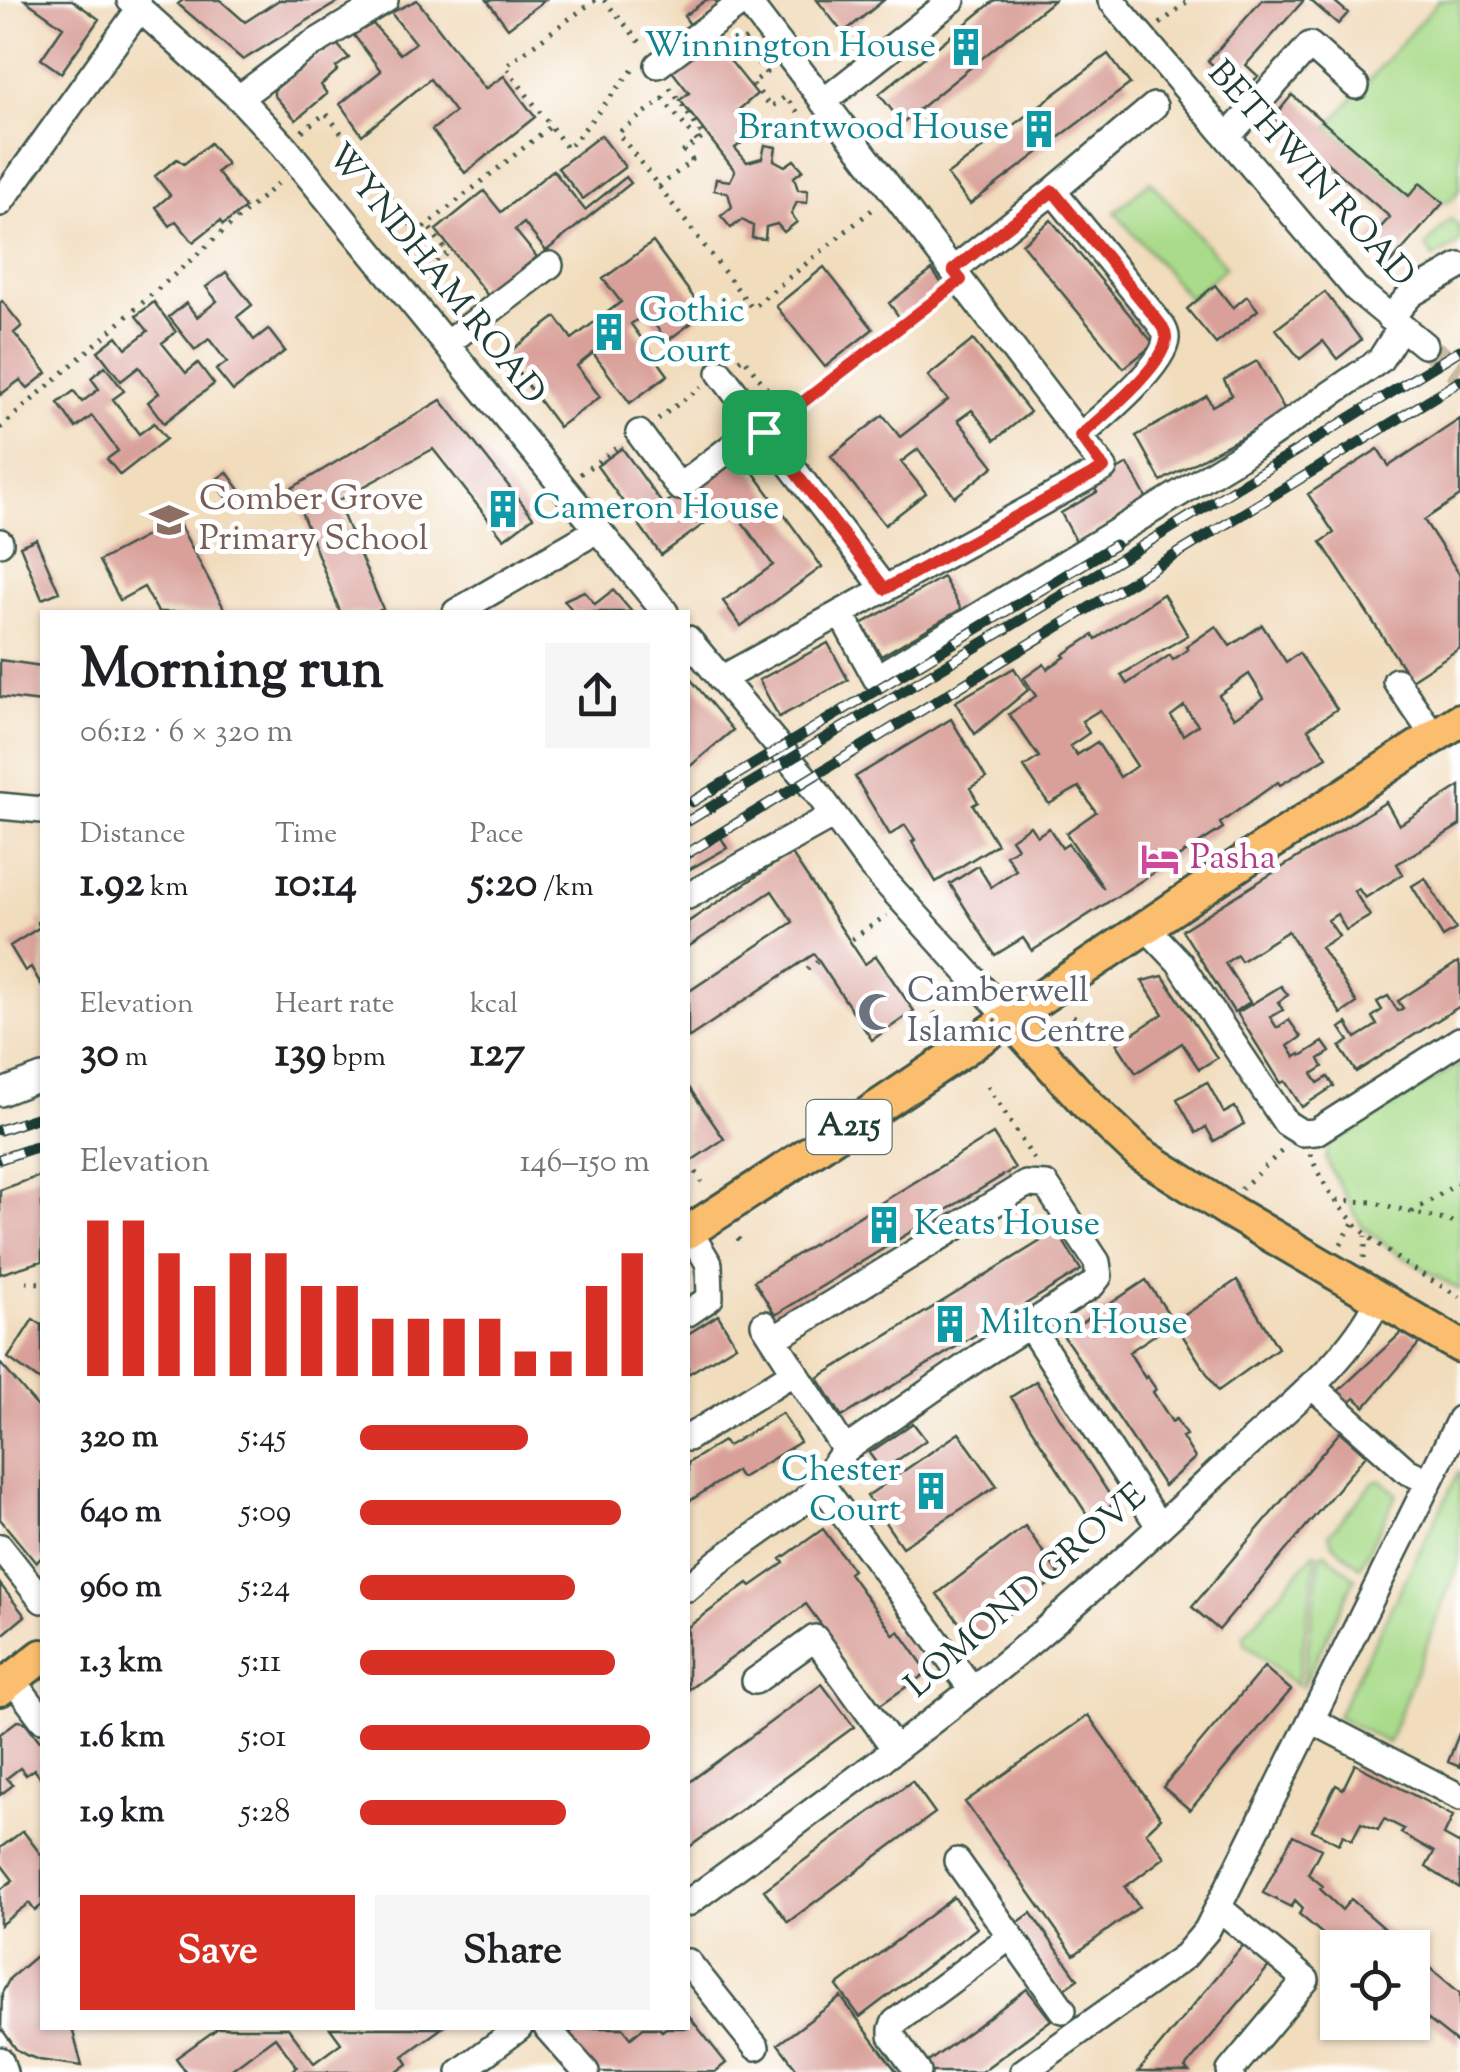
<!DOCTYPE html>
<html lang="en">
<head>
<meta charset="utf-8">
<style>
  :root { --surface:#fff; --page:#f6f6f6; --text:#202124; --muted:#757577; --accent:#d93025 }
  body { margin:0; font-family:"Sorts Mill Goudy",serif; background:var(--page); color:var(--text); height:100vh; display:flex; flex-direction:column; font-size:38px; white-space:nowrap }
  * { box-sizing:border-box; margin:0 }
  p { font-size:32px; color:var(--muted) }
  .icon { flex:none; width:55px; height:55px; fill:none; stroke:currentColor; stroke-width:2; stroke-linecap:round; stroke-linejoin:round }
  .map { position:relative; flex:1; overflow:hidden }
  .panel { position:absolute; left:40px; top:610px; width:650px; height:1420px; display:flex; flex-direction:column; background:var(--surface); border-radius:0px; box-shadow:0 2px 8px #0004 }
  .panel>* { flex:none }
  .buttons { position:absolute; left:1320px; top:1930px; display:grid; gap:20px }
  .buttons a { display:grid; place-items:center; width:110px; height:110px; border-radius:0px; background:var(--surface); box-shadow:0 2px 8px #0004; font-size:50px }
  .pin { position:absolute; display:grid; place-items:center; width:85px; height:85px; color:#fff; margin:-42px; border-radius:20px; box-shadow:0 5px 15px #0006 }
  .round { display:grid; place-items:center; flex:none; width:105px; height:105px; border-radius:0px; background:var(--page) }
  .head { display:flex; align-items:center; justify-content:space-between; height:170px; padding:0 40px }
  h1 { font-size:55px; font-weight:700; line-height:75px }
  .stats { display:grid; grid-template-columns:repeat(3,1fr); gap:15px; height:170px; padding:10px 40px }
  .stats div { display:grid; align-content:center }
  .stats b { font-size:42px; font-weight:700 }
  .stats small { font-size:28px; font-weight:400 }
  .stats p { font-size:28px }
  .chart { height:280px; padding:20px 40px }
  .chart p { display:flex; justify-content:space-between }
  .chart svg { width:100%; height:180px; margin-top:10px; stroke:var(--accent); stroke-width:6 }
  .button { display:flex; gap:20px; margin-top:auto; padding:20px 40px }
  .button a { flex:1; height:115px; border-radius:0px; background:var(--accent); color:#fff; font-size:40px; font-weight:700; line-height:115px; text-align:center }
  .button a+a { background:var(--page); color:var(--text) }
  ul { padding:0 40px; list-style:none; font-size:32px }
  li { display:grid; grid-template-columns:160px 120px 1fr; align-items:center; height:75px }
  li i { height:25px; border-radius:12px; background:var(--accent) }
  .map>svg:first-child { display:block }
</style>
</head>
<body>
<div class="map">
<svg width="1460" height="2072" viewBox="0 0 1460 2072">
  <rect width="100%" height="100%" fill="#fff"/>
  <filter id="ink" filterUnits="userSpaceOnUse"><feTurbulence type="fractalNoise" baseFrequency=".01" numOctaves="2"/><feDisplacementMap in="SourceGraphic" scale="20" xChannelSelector="R" yChannelSelector="G"/><feConvolveMatrix kernelMatrix="1 2 1 2 8 2 1 2 1" color-interpolation-filters="sRGB"/></filter>
  <filter id="wash" filterUnits="userSpaceOnUse"><feTurbulence type="fractalNoise" baseFrequency=".0048" numOctaves="4" result="noise"/><feDisplacementMap in="SourceGraphic" scale="40" xChannelSelector="R" yChannelSelector="G"/><feGaussianBlur stdDeviation="2.25" result="paint"/><feColorMatrix in="noise" values="0 0 0 0 0 0 0 0 0 0 0 0 0 0 0 0 0 1.4 0 .05"/><feComposite in="paint" operator="in"/></filter>
  <g filter="url(#wash)">
    <rect width="100%" height="100%" fill="#f1dcbc"/>
    <!-- green -->
    <path fill="#a9db8a" stroke="#648c5f" stroke-width="2.5" d="M1439 0H1460V189L1451 200 1443 203 1420 184 1409 196 1328 127Z
      M1150 181 1226 267 1190 299 1115 212Z
      M1450 219 1460 227V243L1433 258 1426 246Z
      M1460 1064V1290L1396 1253 1362 1226 1329 1166 1326 1157 1329 1146Z
      M1460 1470V1560L1388 1743 1337 1716Z
      M1381 1480 1397 1494 1360 1567 1332 1543 1329 1534 1374 1482Z
      M1315 1552 1317 1553 1297 1686 1245 1643 1244 1635Z
      M1326 1553 1355 1578 1302 1688 1321 1554Z"/>
    <g id="blocks">
      <!-- building -->
      <path fill="#d9a09a" fill-rule="evenodd" d="M25 0H72L99 19 61 73 41 59 63 27Z
        M183 0H220L245 22 279 0H341L243 60 178 4Z
        M417 0 485 89 504 76 535 117 465 173 432 130 455 112 430 79 362 135 340 104 381 71 353 34 373 24 400 54 415 43 391 13Z
        M487 0H545L508 28Z
        M706 0H715L721 8 693 29 684 16Z
        M817 0H884L843 33Z
        M995 0H1054L902 123 879 94Z
        M1262 0H1304L1246 65 1258 76 1244 92 1208 61Z
        M1310 0H1333L1348 13 1338 24Z
        M708 33 757 94 735 113 751 136 735 148 747 162 762 158 765 145 776 147 774 160 785 166 794 160 803 170 794 177 798 190H808L807 203 797 202 791 214 797 222 784 232 777 224 766 227 765 239 752 238 753 226 742 220 731 228 721 216 732 207 728 193 714 190 716 179 730 181 735 171 680 100 689 93 668 66Z
        M337 44 349 58 336 67 338 70 321 85 327 94 296 120 274 95V90L310 61Z
        M1108 54 1130 84 970 204 947 175Z
        M1292 95 1409 196 1420 183 1443 203 1389 265 1365 245 1390 217 1274 117Z
        M601 135 625 167 583 199 558 168Z
        M210 143 227 164 217 172 245 208 223 225 220 221 193 242 176 221 170 226 156 207 170 195 155 176 177 159 184 164Z
        M553 170 585 210 626 177 631 183 546 251 524 223 515 230 537 257 488 296 436 230 484 191 501 212Z
        M1051 220 1154 344 1124 368 1022 244Z
        M653 242 705 313 667 341 646 313 631 324 668 375 630 403 593 353 577 366 600 397 559 427 505 355 556 317 572 339 621 302 603 279Z
        M824 267 873 329 825 367 776 306Z
        M932 270 945 288 902 321 889 303Z
        M226 272 252 305 237 317 254 340 268 329 285 351 233 391 216 370 227 362 209 339 195 350 169 317 186 303 197 317 217 301 206 287Z
        M1215 285 1233 308 1247 296 1258 310 1216 344 1187 309Z
        M1325 292 1361 340 1337 359 1323 341 1300 359 1276 329Z
        M2 301 22 326 14 333 47 373 28 388 20 380 0 395V303Z
        M154 302 176 332 162 343 186 373 198 363 214 384 164 423 148 402 159 393 139 367 121 381 98 351 117 336 126 348 148 331 136 316Z
        M973 340 1030 412 995 440 972 410 958 420 994 466 955 497 918 449 901 462 926 493 885 525 831 456 883 415 900 437 948 400 928 376Z
        M1257 361 1286 413 1161 481 1136 436 1207 396 1212 406 1232 395 1224 380Z
        M105 366 124 391 113 399 139 434 154 423 166 439 120 475 107 459 118 451 92 416 76 428 58 403 74 391 82 402 99 389 91 378Z
        M441 400 533 517 504 539 433 449 337 501 383 609 376 612H340L292 488Z
        M1460 419V496L1424 520 1460 575V648L1411 680 1321 542 1334 533 1308 494 1378 449 1389 466Z
        M622 448 663 505 738 451 822 567 741 626 723 601 773 565 730 505 661 555 597 466Z
        M1128 464 1148 501 1076 541 1061 513 1097 492 1092 484Z
        M227 472 248 501 235 510 214 481Z
        M177 520 226 612H158L144 587 120 600 99 561Z
        M36 539 59 592 42 599 20 546Z
        M943 577 961 609 881 656 862 624Z
        M613 590 632 612H574L564 600 584 591 595 604Z
        M1163 594 1188 635 1121 675 1127 684 1170 655 1173 660 1188 649 1186 647 1216 626 1230 646 1262 625 1286 662 1299 653 1337 709 1308 729 1327 757 1280 785 1278 782 1220 823 1223 828 1032 951 1023 938 995 955 950 884 978 866 991 887 1016 870 1006 855 1017 848 1011 839 1030 826 1037 836 1049 828 1062 848 1068 844 1104 889 1066 833 1096 812 1079 787 1049 804 1024 767 1039 757 1009 714 1036 696 1024 678 1044 664 1047 669 1065 657 1063 655 1093 635 1096 639ZM1249 674 1264 698 1234 718 1219 695ZM1184 706 1198 725 1183 735 1171 716ZM1100 710 1137 766 1120 777 1097 742 1077 755 1070 746 1089 733 1082 721Z
        M828 643 848 680 779 717 759 680Z
        M0 660 42 666V702L0 697Z
        M1014 668 1028 690 975 734 955 702Z
        M688 676 733 730 688 768Z
        M951 719 986 778 970 788 978 802 973 805 997 844 936 882 912 842 915 840 905 825 890 835 855 777Z
        M1460 786V825L1397 864 1403 874 1365 898 1358 888 1354 891 1370 916 1346 930 1337 914 1328 920 1339 936 1321 947 1357 1003 1341 1014 1288 931 1241 961 1237 955 1225 963 1250 1002 1234 1012 1182 930 1386 802 1399 825Z
        M718 832 727 848 688 870V849Z
        M791 853 865 964 876 956 914 1011 872 1040 814 954 688 1038V992L793 922 772 891 688 947V922Z
        M1425 878 1456 929 1443 937 1412 886Z
        M42 918V986L31 967 25 971 10 946 40 927 37 922Z
        M1458 962 1460 966V1006L1356 1072 1340 1047 1349 1041 1340 1028 1347 1023 1356 1038 1377 1025 1372 1017 1382 1010 1377 1002 1388 996 1398 1011 1403 1008 1398 1001Z
        M1163 976 1217 1058 1199 1069 1182 1043 1136 1073 1117 1044 1163 1014 1142 981Z
        M1281 986 1288 995 1278 1002 1283 1010 1270 1017 1277 1028 1289 1020 1301 1037 1288 1046 1295 1057 1300 1054 1301 1056 1323 1042 1330 1052 1319 1059 1323 1067 1312 1074 1318 1083 1328 1077 1334 1086 1302 1107 1285 1081 1281 1083 1237 1013Z
        M1207 1082 1224 1113 1235 1107 1244 1124 1214 1141 1206 1127 1196 1133 1177 1099Z
        M688 1086 724 1139 688 1163Z
        M993 1134 1015 1168 775 1315 754 1281Z
        M42 1175V1261L0 1274V1190Z
        M1057 1231 1081 1270 842 1417 818 1378Z
        M1146 1280 1174 1322 1129 1352 1145 1378 1147 1376 1156 1389 1153 1392 1172 1422 1176 1419 1186 1435 1182 1437 1195 1458 1164 1486 1063 1335Z
        M1237 1280 1278 1348 1218 1391 1174 1322Z
        M718 1315 736 1345 688 1374V1334Z
        M33 1319 42 1325V1382L8 1358Z
        M1409 1330 1422 1340 1365 1407 1355 1398 1346 1405 1336 1393 1402 1332Z
        M0 1363 42 1412V1557L36 1563 0 1519Z
        M1036 1381 1115 1503 1090 1519 1011 1397Z
        M782 1413 800 1442 741 1478 736 1471 688 1502V1463L723 1441 728 1446Z
        M913 1423 926 1440 882 1471 869 1453Z
        M1340 1432 1366 1455 1219 1630 1192 1607Z
        M959 1433 997 1486 902 1547 867 1496Z
        M1025 1526 1060 1576 973 1640 937 1594Z
        M823 1529 853 1570 849 1573 894 1635 899 1631 928 1672 880 1705 806 1604 688 1690V1627L748 1583 751 1586 784 1563 781 1559Z
        M0 1584 25 1616 0 1637Z
        M1264 1667 1291 1690 1190 1810 1163 1787Z
        M822 1684 854 1727 688 1848V1783Z
        M1088 1715 1161 1818 1146 1832 1165 1857 1125 1887 1139 1907 1074 1955 965 1802Z
        M17 1721 25 1722 42 1744V1780L34 1769 26 1775 20 1768 7 1778 13 1785 0 1795V1734Z
        M1460 1731V1767L1448 1762Z
        M1355 1764 1453 1816 1444 1835 1460 1844V1888L1426 1867 1434 1852 1401 1833 1404 1829 1384 1819 1378 1830 1361 1823 1352 1840 1343 1835 1339 1844 1312 1830 1336 1785 1343 1789Z
        M912 1781 935 1813 788 1922 764 1890Z
        M23 1831 42 1856V1905L35 1911 29 1903 0 1925V1890L13 1880 0 1863V1848Z
        M1293 1835 1321 1849 1308 1874 1323 1886 1320 1889 1342 1910 1351 1899 1407 1948H1339L1299 1914 1303 1908 1295 1900 1291 1907 1263 1893Z
        M954 1897 977 1928 860 2017 837 1986Z
        M1031 1913 1078 1979 1061 1991 1014 1925Z
        M1244 1944 1270 1965 1185 2068 1189 2072H1138Z
        M42 1951V2028H72L82 2066 39 2060 26 2055 16 2049 1 2028 2 1993 10 1978Z
        M1412 1952 1460 1993V2045L1412 2007Z
        M1027 1989 1051 2020 981 2072H929L924 2065Z
        M841 1997 897 2072H799L778 2044Z
        M688 2015 726 2063 715 2072H594L562 2039 576 2028H623L631 2038 643 2028H659L662 2031 666 2028H688Z
        M218 2028H288L314 2063 341 2043 330 2028H442L403 2056 408 2064 397 2072H291L297 2067 275 2037 228 2072H186L176 2058Z"/>
    </g>
  </g>
  <g filter="url(#ink)">
    <use href="#blocks" fill-opacity="0" stroke="#3e5548" stroke-width="2.5"/>
    <g fill="none" stroke-linecap="round" stroke-linejoin="round">
      <!-- minor-tunnel -->
      <path stroke="#c7bca1" stroke-width="25" stroke-dasharray="25 12" stroke-linecap="butt" d="M1424 345 1460 372"/>
      <!-- minor casing -->
      <g stroke="#3e5548" stroke-width="30">
        <path id="minor" d="M130 0 239 98 284 146 665 612
          M1111 0 1356 289 1424 345
          M658 65 745 0
          M239 98 306 48 385 0
          M823 102 952 0
          M1228 136 1310 45 1356 86
          M1053 191 1150 311C1155 318 1167 329 1166 339 1165 365 1100 419 1080 436
          M0 203 140 8
          M953 270 1053 191 1154 106
          M1390 318 1411 294 1460 266
          M446 344 550 265
          M720 373 885 589
          M639 433 679 487 759 426
          M0 542V543
          M456 612 584 538 595 528
          M841 614 876 678 1236 459 1380 360 1401 327
          M688 639 816 791 872 867 1010 1019
          M721 679 1104 468 746 0
          M1396 681 1434 736
          M0 806 42 810
          M688 896 832 816
          M1145 926 1179 962 1286 1123 1302 1133 1316 1132 1460 1040
          M0 1093 42 1077
          M688 1313 710 1298 709 1264 689 1231
          M764 1324 845 1450
          M774 1339 1026 1184 1046 1185 1097 1262 1099 1276 1092 1285 1029 1325
          M1311 1385 1407 1471 1428 1481
          M688 1438 794 1372
          M821 1484 972 1689
          M0 1547 42 1600
          M688 1588 718 1562 804 1501 821 1484 845 1450 979 1357 1029 1325 1159 1526
          M12 1679 42 1719
          M755 1681 815 1638 895 1749
          M1311 1720 1460 1797
          M957 1861 1063 2010
          M688 1903C804 1817 922 1733 1033 1640 1101 1582 1166 1521 1231 1460 1282 1412 1348 1363 1379 1299
          M1218 1907 1306 1980 1230 2071 1232 2072
          M688 1962 756 2047
          M547 2028 586 2072
          M0 2060 4 2072
          M460 2072 519 2028
          M918 2072 892 2036V2029L895 2022 1011 1936
          M1023 2072 1185 1956 1207 1930 1460 1419"/>
      </g>
      <!-- major casing -->
      <g stroke="#3e5548" stroke-width="38">
        <path id="major" d="M1010 1019 1087 1104 1139 1153 1228 1210 1460 1346
          M688 1232C948 1065 1199 886 1460 720
          M0 1689 42 1656"/>
      </g>
      <!-- path -->
      <path stroke="#3e5548" stroke-width="5" stroke-dasharray="2.5 8" stroke-linecap="butt" d="M595 0 505 66 568 149 635 67
        M604 0 644 47
        M1160 24 1189 0
        M746 39 742 42 766 73 752 83 771 107 785 97 801 116
        M302 131 326 113 417 233 551 126
        M697 141 663 99 618 133 752 308 873 209
        M659 187 692 160 684 151 704 137 668 85
        M420 275 448 253 428 226
        M739 360 743 357 786 414
        M785 415 943 294
        M658 419 701 387
        M0 428 283 179
        M580 474 620 446
        M852 939 887 915
        M807 969 817 962
        M938 1002 947 999
        M934 1012 939 1021
        M1073 1016 1083 1022
        M1070 1035H1081
        M988 1086 1034 1160
        M1310 1154C1340 1228 1395 1259 1460 1297
        M696 1172 702 1182
        M1241 1189 1284 1149
        M1337 1200 1371 1202 1460 1224
        M1412 1212 1460 1182
        M738 1238 741 1244
        M1341 1244 1354 1221
        M1364 1258 1366 1236
        M26 1282 42 1283"/>
      <!-- minor -->
      <use href="#minor" stroke="#fff" stroke-width="25"/>
      <!-- major -->
      <use href="#major" stroke="#fbbe6e" stroke-width="32"/>
      <!-- rail casing -->
      <g stroke="#1f3d34" stroke-width="11">
        <path id="rail" d="M692 802 1115 545
          M688 821 1077 586 1460 350
          M688 853 1460 381
          M0 1130 42 1116
          M0 1159 42 1145"/>
      </g>
      <!-- rail -->
      <use href="#rail" stroke="#fff" stroke-width="8" stroke-dasharray="22" stroke-linecap="butt"/>
    </g>
  </g>
  <g fill="none" stroke-linecap="round" stroke-linejoin="round" filter="url(#ink)">
    <!-- route casing -->
    <g stroke="#fff" stroke-width="20">
      <path id="route" d="M1053 191 1150 311C1155 318 1167 329 1166 339 1165 365 1100 419 1080 436L1104 468 885 589 764 432 961 280 953 270Z"/>
    </g>
    <!-- route -->
    <use href="#route" stroke="#d93025" stroke-width="12"/>
  </g>
  <!-- icons -->
  <defs>
    <g id="building-bare" transform="scale(3)"><path d="M-4-6H4V6H1V3H-1V6H-4ZM-2.5-4.3h1.7v1.8h-1.7ZM.8-4.3h1.7v1.8H.8ZM-2.5-1h1.7V.8h-1.7ZM.8-1h1.7V.8H.8Z" fill="#0f9aa8" stroke="#fff" stroke-width="2.5" paint-order="stroke"/></g>
    <g id="school-bare" transform="scale(3)"><path d="M0-5L7-2L0 1L-7-2ZM-4 1L0 2.5L4 1V4Q0 6-4 4Z" fill="#8d6e63" stroke="#fff" stroke-width="2.5" paint-order="stroke"/></g>
    <g id="hotel-bare" transform="scale(3)"><path d="M-6-4.5h1.5V1H6V5H4.5V3h-9V5H-6ZM-4 0a1.8 1.8 0 1 1 3.6 0ZM.5 0V-2.5h3Q6-2.5 6 0Z" fill="#d1479c" stroke="#fff" stroke-width="2.5" paint-order="stroke"/></g>
    <g id="mosque-bare" transform="scale(3)"><path d="M3.5-4.9A6 6 0 1 0 3.5 4.9A5 5 0 1 1 3.5-4.9Z" fill="#6b7280" stroke="#fff" stroke-width="2.5" paint-order="stroke"/></g>
  </defs>
  <g fill-rule="evenodd">
    <use href="#building-bare" x="966" y="47"/>
    <use href="#building-bare" x="1039" y="129"/>
    <use href="#building-bare" x="609" y="332"/>
    <use href="#building-bare" x="503" y="509"/>
    <use href="#school-bare" x="169" y="520"/>
    <use href="#hotel-bare" x="1160" y="859"/>
    <use href="#mosque-bare" x="877" y="1012"/>
    <use href="#building-bare" x="884" y="1225"/>
    <use href="#building-bare" x="950" y="1324"/>
    <use href="#building-bare" x="931" y="1491"/>
  </g>
  <g text-anchor="middle" dominant-baseline="central" stroke-width="10" stroke-linejoin="round" paint-order="stroke">
    <!-- shield labels -->
    <rect fill="#fff" stroke="#627771" stroke-width="2.5" x="806.5" y="1100" width="85" height="54" rx="8"/>
    <g font-size="32" font-weight="bold" fill="#1f3d34">
      <text x="849" y="1127">A215</text>
    </g>
    <!-- culture labels -->
    <g font-size="35" fill="#0d838f" stroke="#fff" text-anchor="start">
      <text x="936" y="47" text-anchor="end">Winnington House</text>
      <text x="1009" y="129" text-anchor="end">Brantwood House</text>
      <text x="639" y="312">Gothic<tspan x="639" dy="40">Court</tspan></text>
      <text x="533" y="509">Cameron House</text>
      <text x="914" y="1225">Keats House</text>
      <text x="980" y="1324">Milton House</text>
      <text x="901" y="1471" text-anchor="end">Chester<tspan x="901" dy="40">Court</tspan></text>
    </g>
    <!-- street labels -->
    <g font-size="35" fill="#1f3d34" stroke="#fff">
      <text transform="translate(1310 175) rotate(48)">BETHWIN ROAD</text>
      <text transform="translate(435 275) rotate(51)">WYNDHAM ROAD</text>
      <text transform="translate(1027 1592) rotate(-41)">LOMOND GROVE</text>
    </g>
    <!-- education labels -->
    <g font-size="35" fill="#785e54" stroke="#fff" text-anchor="start">
      <text x="199" y="500">Comber Grove<tspan x="199" dy="40">Primary School</tspan></text>
    </g>
    <!-- hotel labels -->
    <g font-size="35" fill="#b23c85" stroke="#fff" text-anchor="start">
      <text x="1190" y="859">Pasha</text>
    </g>
    <!-- worship labels -->
    <g font-size="35" fill="#5b616d" stroke="#fff" text-anchor="start">
      <text x="907" y="992">Camberwell<tspan x="907" dy="40">Islamic Centre</tspan></text>
    </g>
  </g>
</svg>
<div class="buttons">
<a><svg class="icon" aria-label="locate" viewBox="0 0 24 24"><circle cx="12" cy="12" r="6"/><path d="M12 2v4M12 18v4M2 12h4M18 12h4"/></svg></a>
</div>
<div class="pin" style="left:764px;top:432px;background:#1e9e55"><svg class="icon" aria-label="arrive" viewBox="0 0 24 24"><path d="M6 21V4h12l-3 4 3 4H6"/></svg></div>
<section class="panel">
<div class="head"><div><h1>Morning run</h1><p>06:12 · 6 × 320 m</p></div><a class="round"><svg class="icon" aria-label="share" viewBox="0 0 24 24"><path d="M12 15V3M7 8l5-5 5 5M5 13v7h14v-7"/></svg></a></div>
<div class="stats">
<div><p>Distance</p><b>1.92<small> km</small></b></div>
<div><p>Time</p><b>10:14</b></div>
<div><p>Pace</p><b>5:20<small> /km</small></b></div>
</div>
<div class="stats">
<div><p>Elevation</p><b>30<small> m</small></b></div>
<div><p>Heart rate</p><b>139<small> bpm</small></b></div>
<div><p>kcal</p><b>127</b></div>
</div>
<div class="chart"><p><span>Elevation</span>146–150 m</p>
<svg viewBox="0 0 160 44" preserveAspectRatio="none"><path d="M5 44V6M15 44V6M25 44V14M35 44V22M45 44V14M55 44V14M65 44V22M75 44V22M85 44V30M95 44V30M105 44V30M115 44V30M125 44V38M135 44V38M145 44V22M155 44V14"/></svg>
</div>
<ul>
<li><b>320 m</b>5:45<i style="width:58%"></i></li>
<li><b>640 m</b>5:09<i style="width:90%"></i></li>
<li><b>960 m</b>5:24<i style="width:74%"></i></li>
<li><b>1.3 km</b>5:11<i style="width:88%"></i></li>
<li><b>1.6 km</b>5:01<i style="width:100%"></i></li>
<li><b>1.9 km</b>5:28<i style="width:71%"></i></li>
</ul>
<div class="button"><a>Save</a><a>Share</a></div>
</section>
</div>
</body>
</html>
